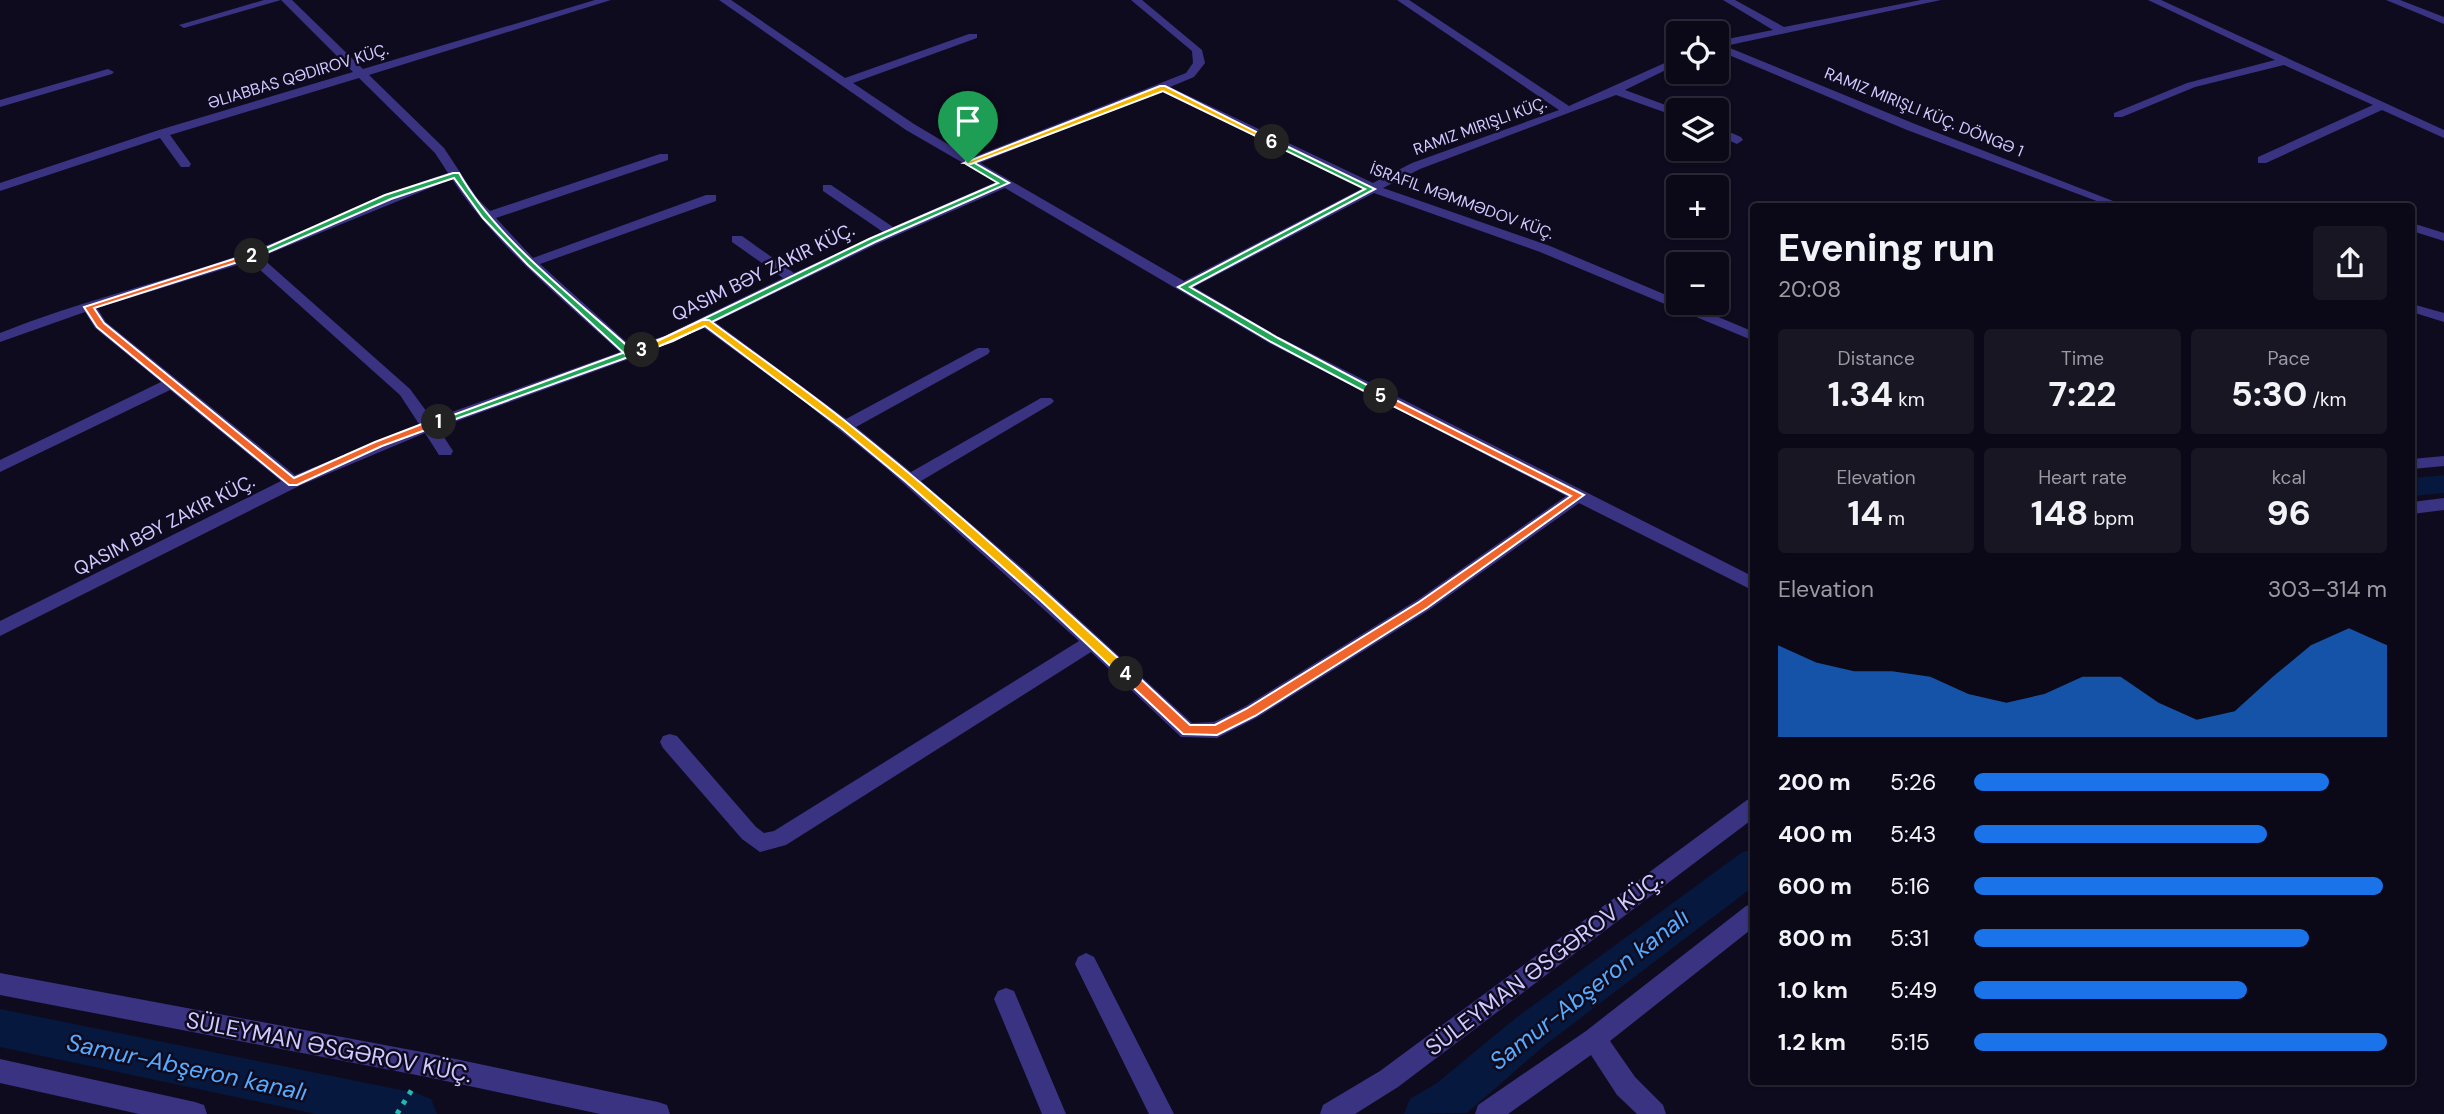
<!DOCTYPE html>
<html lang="en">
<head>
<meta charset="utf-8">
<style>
  :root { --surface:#0b0817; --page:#191624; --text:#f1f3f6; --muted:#9a9aa1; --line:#2b2936; --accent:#1a73e8 }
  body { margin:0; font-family:"DM Sans",sans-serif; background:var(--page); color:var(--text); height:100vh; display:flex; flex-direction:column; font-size:26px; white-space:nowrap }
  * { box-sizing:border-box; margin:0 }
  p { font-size:23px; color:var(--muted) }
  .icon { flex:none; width:38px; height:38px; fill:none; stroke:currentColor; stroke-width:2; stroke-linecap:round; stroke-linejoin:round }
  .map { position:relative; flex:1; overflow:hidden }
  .drawer { position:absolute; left:1750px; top:203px; width:665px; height:882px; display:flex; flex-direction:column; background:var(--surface); border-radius:7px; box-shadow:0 2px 5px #0004,0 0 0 2px var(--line) }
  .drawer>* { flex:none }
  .buttons { position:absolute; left:1666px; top:21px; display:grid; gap:14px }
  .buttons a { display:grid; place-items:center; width:63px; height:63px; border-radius:7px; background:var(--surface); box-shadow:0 2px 5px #0004,0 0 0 2px var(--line); font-size:35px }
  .pin { position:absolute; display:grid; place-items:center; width:60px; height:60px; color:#fff; margin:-72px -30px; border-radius:50% 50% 50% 0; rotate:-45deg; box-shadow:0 0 7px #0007 }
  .pin .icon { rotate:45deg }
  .km { position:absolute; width:35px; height:35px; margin:-18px; border-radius:50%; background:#222; color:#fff; font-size:19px; line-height:35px; text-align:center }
  .round { display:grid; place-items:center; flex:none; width:74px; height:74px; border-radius:7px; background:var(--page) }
  .summary { display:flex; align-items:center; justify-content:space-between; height:119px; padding:0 28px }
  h1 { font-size:38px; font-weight:700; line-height:52px }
  .metrics { display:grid; grid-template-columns:repeat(3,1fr); gap:10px; height:119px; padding:7px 28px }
  .metrics div { display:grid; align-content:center; border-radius:7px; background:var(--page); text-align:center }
  .metrics b { font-size:35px; font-weight:700 }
  .metrics small { font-size:19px; font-weight:400 }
  .metrics p { font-size:19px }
  .chart { height:196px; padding:14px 28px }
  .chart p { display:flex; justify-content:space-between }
  .chart svg { width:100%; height:126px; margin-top:7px; fill:var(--accent); opacity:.7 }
  ul { padding:0 28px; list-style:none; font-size:23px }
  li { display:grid; grid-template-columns:112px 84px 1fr; align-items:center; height:52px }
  li i { height:18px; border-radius:9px; background:var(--accent) }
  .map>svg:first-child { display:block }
</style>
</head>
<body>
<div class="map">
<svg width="2444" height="1114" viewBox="0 0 2444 1114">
  <rect width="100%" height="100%" fill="#0f0b1f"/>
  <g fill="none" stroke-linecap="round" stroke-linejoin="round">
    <!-- canal -->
    <path fill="#06183d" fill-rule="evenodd" d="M2444 475V493L2412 496V478Z
      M1754 848V886L1545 1045 1467 1113 1404 1114 1410 1099 1437 1083 1517 1017 1741 853Z
      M0 1009 416 1093 431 1099 437 1114H316L0 1047Z"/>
    <!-- path -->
    <path stroke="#25b7b4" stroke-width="5" stroke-dasharray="4.5 7" stroke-linecap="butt" d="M397 1114 414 1086"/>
    <!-- minor -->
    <path fill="#393382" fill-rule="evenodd" d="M264 0H292L363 69 595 0H611L369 75 444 148 477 198 490 211 660 154H668V160L496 218 533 258 706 195H716V201L540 264 632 347 664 336 783 278 732 242V236H742L794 273 883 232 823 191V185H831L893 227 996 182 906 130 719 0H731L845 78 969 34H977V38L853 83 914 124 971 158 1186 73 1193 63 1192 51 1131 0H1142L1202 50 1205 63 1194 77 1170 87 1373 183 1412 163 1559 110 1397 0H1409L1569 106 1678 57V64L1625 90 1679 110 1678 117 1616 95 1420 169 1383 188 1550 246 1678 300V303H1685L1754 332V341L1540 252 1374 193 1194 287 1279 337 1754 577V591L1579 503 1429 610 1258 717 1217 738 1181 737 1091 652 786 845 760 852 742 839 663 748 660 742 663 736 670 734 677 736 756 827 764 833 774 831 1079 641 885 467 806 403 704 328 639 355 637 358 629 359 438 428 453 451 451 455H439L425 433 299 486 0 636V621L281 481 170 390 0 472V460L161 382 95 328 85 312 0 342V333C80 301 163 282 244 254 313 229 378 195 448 173L435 153 359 78 170 135 191 164 189 167H181L160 138 0 191V183L159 130 353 72 281 0 184 28 179 25ZM1160 91 1363 188 1184 281 980 163ZM452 179C495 245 561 298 620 352L432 419 410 389 261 257ZM1005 188 1269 343 1566 496 1417 600 1244 707 1214 722 1192 723 1026 571 921 481 1051 404 1054 401 1051 398H1041L911 472 856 427 988 354 990 351 988 348H978L846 419 715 322 877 244ZM250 261 400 395 419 424 295 475 106 322 97 308Z
      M1723 0H1735L1784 27 1921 0H1941L1725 46 1915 124 2126 206H2110L1907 130 1717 50V41L1773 30Z
      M2148 0H2161L2444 130V138L2382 110 2266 163H2258V157L2373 105 2284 65 2195 87 2122 117H2114V113L2187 83 2275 60Z
      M2386 0H2400L2444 17V24Z
      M108 69 114 72 112 74 0 107V100Z
      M1717 127 1741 137 1743 140 1737 144 1717 135Z
      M2412 223 2444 233V241L2412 231Z
      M2412 304 2444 313V322L2412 312Z
      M2444 456V466L2412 469V459Z
      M2444 498V510L2412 514V502Z
      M1754 797V818L1398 1087 1355 1114H1320L1323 1105 1380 1071 1747 800Z
      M1754 903V927L1610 1041 1635 1077 1663 1105 1666 1114H1637L1617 1095 1591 1055 1508 1114H1475L1478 1105 1586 1031 1746 906Z
      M1086 953 1094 957 1174 1114H1149L1075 964 1078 957Z
      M0 973 427 1053 658 1102 667 1105 670 1114H600L427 1077 0 995Z
      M1006 988 1014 991 1066 1114H1042L994 999 998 991Z
      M0 1059 195 1102 204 1105 207 1114H139L0 1083Z"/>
  </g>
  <!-- split-1 -->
  <path fill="#22a559" stroke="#fff" stroke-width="2" d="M966 161H971L1009 183 875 242 673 341 442 424 434 422 666 337 869 239 998 183 966 164Z"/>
  <!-- split-2 -->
  <path fill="#f0652b" stroke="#fff" stroke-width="2" d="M249 254 257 256 94 308 104 323 294 478 375 442 435 419H442V424L382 446 297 485H289L97 327 84 307Z"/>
  <!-- split-3 -->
  <path fill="#22a559" stroke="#fff" stroke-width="2" d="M453 173H459C496 239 577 300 633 351L642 347 647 350 646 352 628 357 528 265 483 218 454 178 391 199 255 258 248 256 385 195Z"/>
  <!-- split-4 -->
  <path fill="#f5b400" stroke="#fff" stroke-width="2" d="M702 320H709C756 355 804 388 850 425 947 502 1039 586 1131 670V677H1122L1040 600 906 482 841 428 705 326 646 352 638 350Z"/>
  <!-- split-5 -->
  <path fill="#f0652b" stroke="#fff" stroke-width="2" d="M1377 394H1384L1584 495 1427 608 1255 716 1217 735 1183 734 1122 677V670H1131L1190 725H1215L1246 709 1419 602 1571 496 1377 398Z"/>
  <!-- split-6 -->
  <path fill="#22a559" stroke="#fff" stroke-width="2" d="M1272 139 1375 189 1190 287 1278 338 1384 394V398H1377L1271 342 1178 287 1365 189 1270 143Z"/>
  <!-- split-7 -->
  <path fill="#f5b400" stroke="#fff" stroke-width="2" d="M1160 86H1165L1276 142 1270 143 1163 91 971 164 964 163Z"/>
  <g text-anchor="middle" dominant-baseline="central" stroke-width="5" stroke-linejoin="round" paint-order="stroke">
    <!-- far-street labels -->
    <g font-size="16" fill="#d1c9ff" stroke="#0f0b1f">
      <text transform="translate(298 76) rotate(-17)">ƏLIABBAS QƏDIROV KÜÇ.</text>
      <text transform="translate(1924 112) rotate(22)">RAMIZ MIRIŞLI KÜÇ. DÖNGƏ 1</text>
      <text transform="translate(1480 126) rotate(-20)">RAMIZ MIRIŞLI KÜÇ.</text>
      <text transform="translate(1462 201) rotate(20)">İSRAFIL MƏMMƏDOV KÜÇ.</text>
    </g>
    <!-- street labels -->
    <g font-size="19" fill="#d1c9ff" stroke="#0f0b1f">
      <text transform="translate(763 272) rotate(-26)">QASIM BƏY ZAKIR KÜÇ.</text>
      <text transform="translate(164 525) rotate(-27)">QASIM BƏY ZAKIR KÜÇ.</text>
    </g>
    <!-- near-street labels -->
    <g font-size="23" fill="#d1c9ff" stroke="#0f0b1f">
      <text transform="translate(1544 963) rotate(-37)">SÜLEYMAN ƏSGƏROV KÜÇ.</text>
      <text transform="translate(329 1047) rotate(11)">SÜLEYMAN ƏSGƏROV KÜÇ.</text>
    </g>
    <!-- near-water labels -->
    <g font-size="24" font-style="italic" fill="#57abff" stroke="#0f0b1f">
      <text transform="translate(1589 989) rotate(-38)">Samur-Abşeron kanalı</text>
      <text transform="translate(187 1067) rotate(12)">Samur-Abşeron kanalı</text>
    </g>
  </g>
</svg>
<div class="buttons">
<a><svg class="icon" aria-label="locate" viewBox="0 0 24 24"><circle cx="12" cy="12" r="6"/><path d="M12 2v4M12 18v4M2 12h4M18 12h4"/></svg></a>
<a><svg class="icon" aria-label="layers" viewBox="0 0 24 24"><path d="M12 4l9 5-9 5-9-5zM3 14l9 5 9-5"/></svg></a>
<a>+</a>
<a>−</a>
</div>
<div class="pin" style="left:968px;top:163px;background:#1e9e55"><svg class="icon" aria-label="arrive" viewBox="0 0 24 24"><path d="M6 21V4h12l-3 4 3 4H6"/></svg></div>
<b class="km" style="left:439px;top:422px">1</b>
<b class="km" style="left:252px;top:256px">2</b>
<b class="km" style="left:642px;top:350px">3</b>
<b class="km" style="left:1126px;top:674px">4</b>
<b class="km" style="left:1381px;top:396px">5</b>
<b class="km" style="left:1272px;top:142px">6</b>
<section class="drawer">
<div class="summary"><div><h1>Evening run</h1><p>20:08</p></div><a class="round"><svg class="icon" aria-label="share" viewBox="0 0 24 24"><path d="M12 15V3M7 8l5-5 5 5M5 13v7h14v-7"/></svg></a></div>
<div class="metrics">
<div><p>Distance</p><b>1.34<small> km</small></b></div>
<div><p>Time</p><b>7:22</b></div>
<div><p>Pace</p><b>5:30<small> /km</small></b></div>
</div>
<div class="metrics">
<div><p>Elevation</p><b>14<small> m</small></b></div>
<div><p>Heart rate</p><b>148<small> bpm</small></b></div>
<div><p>kcal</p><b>96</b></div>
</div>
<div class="chart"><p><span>Elevation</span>303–314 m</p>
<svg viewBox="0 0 160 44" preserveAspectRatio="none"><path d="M0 44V12L10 18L20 21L30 21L40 23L50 29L60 32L70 29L80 23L90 23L100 32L110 38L120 35L130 23L140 12L150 6L160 12V44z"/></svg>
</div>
<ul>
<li><b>200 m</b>5:26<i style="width:86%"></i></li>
<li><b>400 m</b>5:43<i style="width:71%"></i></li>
<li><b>600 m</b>5:16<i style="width:99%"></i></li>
<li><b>800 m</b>5:31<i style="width:81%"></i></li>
<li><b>1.0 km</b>5:49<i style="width:66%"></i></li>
<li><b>1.2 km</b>5:15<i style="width:100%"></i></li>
</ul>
</section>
</div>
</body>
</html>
